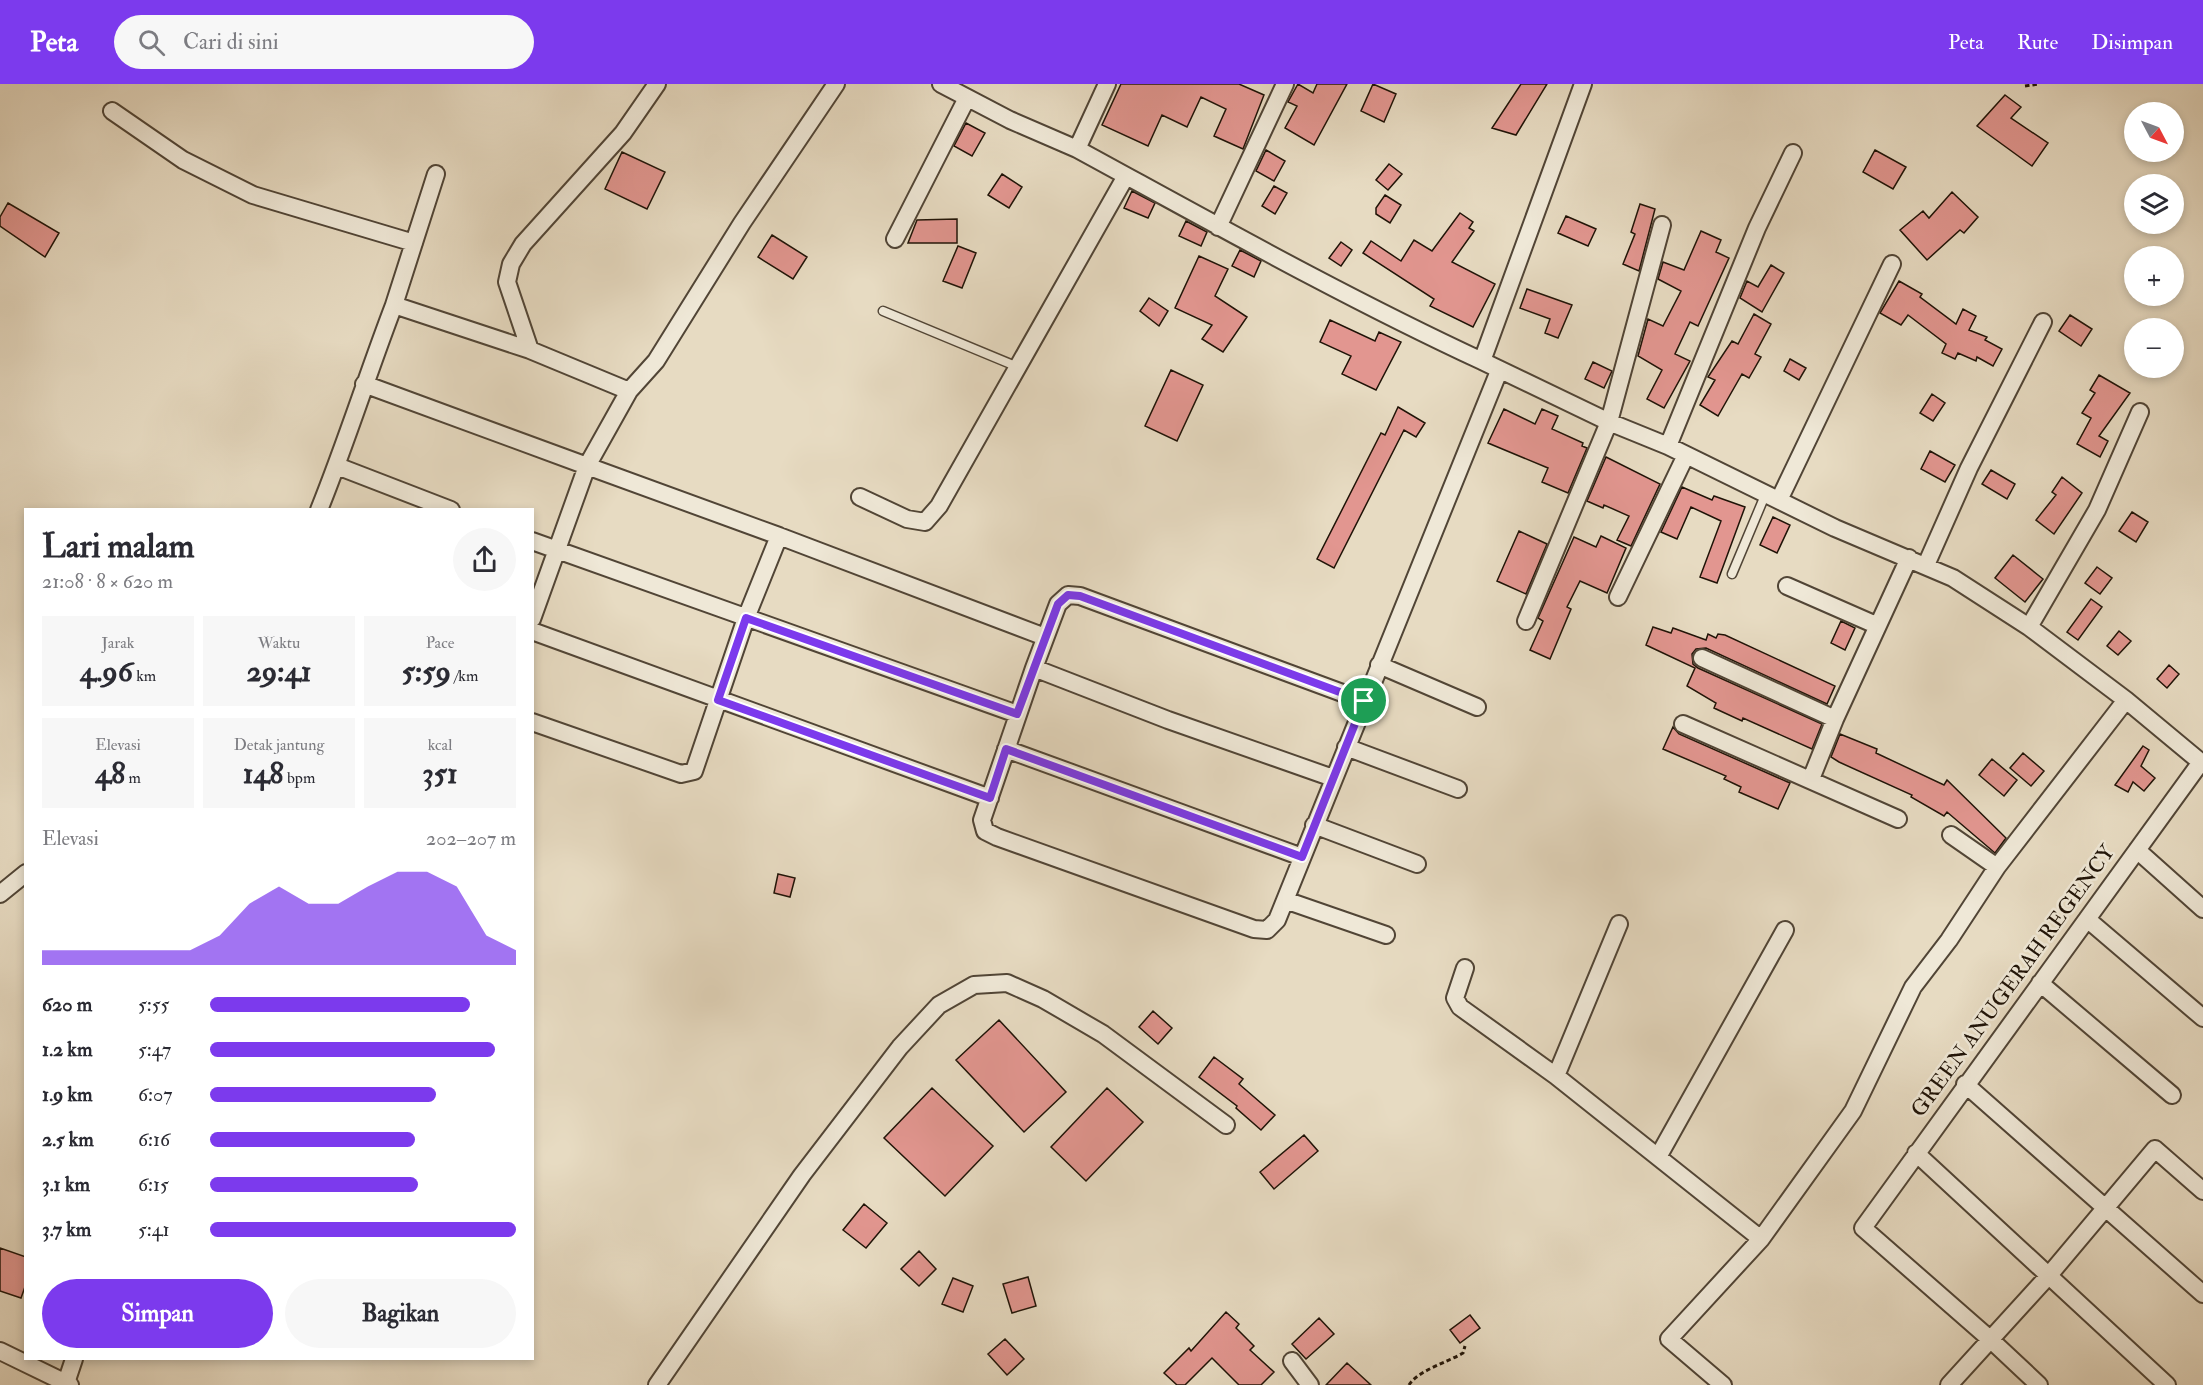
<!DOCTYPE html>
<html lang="id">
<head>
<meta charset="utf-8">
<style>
  :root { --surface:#fff; --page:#f7f7f7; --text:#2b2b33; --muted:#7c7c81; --accent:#7c3aed }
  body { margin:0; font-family:"IM FELL Double Pica",serif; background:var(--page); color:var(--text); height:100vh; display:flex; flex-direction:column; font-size:22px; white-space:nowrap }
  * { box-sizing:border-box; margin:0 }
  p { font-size:20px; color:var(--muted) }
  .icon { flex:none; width:33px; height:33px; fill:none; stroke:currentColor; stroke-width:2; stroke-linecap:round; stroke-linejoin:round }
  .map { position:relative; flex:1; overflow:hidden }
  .drawer { position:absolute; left:24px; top:424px; width:510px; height:852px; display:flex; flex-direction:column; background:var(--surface); border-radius:0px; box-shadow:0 3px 9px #0003 }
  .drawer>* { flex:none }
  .needle { width:39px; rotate:131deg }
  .fabs { position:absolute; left:2124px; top:18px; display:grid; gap:12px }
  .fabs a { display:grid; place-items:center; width:60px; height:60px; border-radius:50%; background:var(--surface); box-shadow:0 3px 9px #0003; font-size:30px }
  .pin { position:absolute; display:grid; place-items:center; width:51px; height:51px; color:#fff; margin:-26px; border:3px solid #fff; border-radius:50%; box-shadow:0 2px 6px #0007 }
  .round { display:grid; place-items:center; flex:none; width:63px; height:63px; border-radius:32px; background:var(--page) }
  .headline { display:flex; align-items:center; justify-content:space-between; height:102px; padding:0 18px }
  h1 { font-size:33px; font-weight:700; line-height:45px }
  .figures { display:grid; grid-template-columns:repeat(3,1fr); gap:9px; height:102px; padding:6px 18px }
  .figures div { display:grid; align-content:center; border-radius:0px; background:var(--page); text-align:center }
  .figures b { font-size:30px; font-weight:700 }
  .figures small { font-size:16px; font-weight:400 }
  .figures p { font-size:16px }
  .chart { height:168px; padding:12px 18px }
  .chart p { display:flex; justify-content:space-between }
  .chart svg { width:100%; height:108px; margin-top:6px; fill:var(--accent); opacity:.7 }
  .action { display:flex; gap:12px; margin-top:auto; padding:12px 18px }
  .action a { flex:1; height:69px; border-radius:36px; background:var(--accent); color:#fff; font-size:24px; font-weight:700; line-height:69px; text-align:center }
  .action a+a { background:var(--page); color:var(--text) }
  ul { padding:0 18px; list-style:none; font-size:20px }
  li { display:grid; grid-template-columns:96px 72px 1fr; align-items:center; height:45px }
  li i { height:15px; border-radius:8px; background:var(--accent) }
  header { display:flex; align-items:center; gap:36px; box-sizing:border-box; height:84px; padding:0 30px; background:var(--accent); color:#fff }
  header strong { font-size:28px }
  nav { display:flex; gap:33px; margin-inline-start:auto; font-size:21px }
  .search { width:420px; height:54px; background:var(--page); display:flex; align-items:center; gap:15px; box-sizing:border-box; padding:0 21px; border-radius:33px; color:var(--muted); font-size:22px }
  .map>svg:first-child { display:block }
</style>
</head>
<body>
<header>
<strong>Peta</strong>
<div class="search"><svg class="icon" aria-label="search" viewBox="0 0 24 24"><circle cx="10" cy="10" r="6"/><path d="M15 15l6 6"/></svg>Cari di sini</div>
<nav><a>Peta</a><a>Rute</a><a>Disimpan</a></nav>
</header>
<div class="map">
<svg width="2203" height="1301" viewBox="0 0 2203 1301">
  <rect width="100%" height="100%" fill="#e7dbc2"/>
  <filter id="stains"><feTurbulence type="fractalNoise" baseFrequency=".00333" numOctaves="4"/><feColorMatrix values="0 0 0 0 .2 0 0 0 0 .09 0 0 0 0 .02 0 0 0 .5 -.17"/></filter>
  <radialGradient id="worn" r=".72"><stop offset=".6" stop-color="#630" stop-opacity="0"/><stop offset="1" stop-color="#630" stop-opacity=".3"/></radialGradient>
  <!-- building -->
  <path fill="#e29690" stroke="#1f1307" stroke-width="1.5" d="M1121 0H1239L1264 11 1243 65 1214 52 1226 25 1201 13 1187 43 1162 31 1148 62 1102 41Z
    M1298 0 1313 9 1317 0H1347L1314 61 1285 44 1297 22 1288 18Z
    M1373 0 1396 10 1384 38 1361 27Z
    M1521 0H1547L1516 51 1492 44Z
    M2005 11 2021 23 2011 34 2048 59 2032 82 1977 42Z
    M966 39 985 49 972 72 954 62Z
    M1266 66 1285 77 1274 97 1256 87Z
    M1875 66 1906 83 1893 105 1863 88Z
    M622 68 665 88 647 125 605 105Z
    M1389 80 1402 90 1388 106 1376 96Z
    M1002 90 1022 103 1009 124 988 111Z
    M1274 102 1287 109 1275 130 1262 122Z
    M1132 107 1155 119 1148 134 1124 124Z
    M1952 108 1978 133 1964 149 1960 146 1927 176 1900 146 1923 127 1929 134Z
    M1385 111 1401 121 1390 139 1376 130V124Z
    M8 119 59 149 45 173 0 142V133Z
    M1640 120 1655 125 1639 187 1623 180 1635 150 1631 148Z
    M1460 129 1473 138 1469 144 1474 147 1452 178 1495 200 1473 243 1430 222 1434 215 1363 169 1371 157 1401 177 1414 156 1432 167Z
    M1566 132 1596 145 1588 162 1558 149Z
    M957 135V159H908L917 136Z
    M1186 137 1207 148 1201 162 1179 152Z
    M1701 147 1721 156 1716 168 1729 174 1698 242 1690 238 1675 270 1690 277 1664 324 1647 315 1662 286 1638 272 1648 235 1663 242 1681 207 1658 195 1663 178 1684 186Z
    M772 151 807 173 793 195 758 173Z
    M1341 158 1352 166 1341 182 1329 174Z
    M958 162 976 169 962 204 943 197Z
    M1240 166 1261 177 1254 193 1232 182Z
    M1199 172 1228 185 1215 212 1247 233 1223 268 1202 255 1212 241 1175 224Z
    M1771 181 1784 189 1762 228 1740 214 1747 197 1758 203Z
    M1899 197 1922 210 1920 213 1956 240 1963 225 1976 232 1969 246 1987 253 1985 256 2002 265 1993 282 1977 273 1976 277 1958 269 1955 275 1942 269 1946 260 1908 231 1901 241 1880 229Z
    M1527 205 1572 221 1558 254 1545 249 1550 235 1520 224Z
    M1149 214 1168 227 1159 242 1140 227Z
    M1754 230 1771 240 1755 270 1761 273 1749 294 1742 290 1718 332 1700 321 1715 296 1708 293 1732 257 1738 260Z
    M2070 231 2092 245 2081 262 2059 247Z
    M1330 236 1375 257 1379 248 1401 258 1376 306 1342 290 1351 272 1320 258Z
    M1790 275 1806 284 1799 296 1784 287Z
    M1593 278 1612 287 1604 304 1585 295Z
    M1171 286 1203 301 1177 357 1145 342Z
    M2099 291 2130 309 2099 352 2108 357 2100 373 2077 360 2091 334 2082 329 2095 309 2090 306Z
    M1932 310 1945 319 1933 337 1920 329Z
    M1398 323 1425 339 1416 353 1404 346 1334 484 1317 475 1381 349 1385 351Z
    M1504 325 1535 340 1542 325 1558 332 1552 345 1583 359 1582 362 1587 364 1568 409 1542 398 1548 384 1488 359Z
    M1930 367 1955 381 1945 398 1921 385Z
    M1606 373 1660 400 1631 462 1617 456 1629 432 1604 421 1603 424 1587 417Z
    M1991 386 2015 400 2007 415 1982 400Z
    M2062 393 2082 409 2054 450 2036 436 2056 411 2052 408Z
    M1682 403 1712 416 1714 412 1745 423 1717 499 1700 493 1721 437 1691 423 1677 455 1661 448Z
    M2132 428 2148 438 2136 458 2119 447Z
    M1773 433 1790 441 1777 469 1760 461Z
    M1519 447 1547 460 1526 510 1497 497Z
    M1601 452 1626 464 1607 509 1580 497 1567 523 1571 525 1550 575 1530 566 1543 537 1538 534 1574 453 1596 463Z
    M2013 471 2043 495 2025 518 1995 494Z
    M2097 483 2112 494 2100 510 2085 499Z
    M2091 515 2102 523 2078 556 2067 548Z
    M1841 537 1855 544 1845 566 1831 559Z
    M1653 543 1671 549 1673 544 1706 556 1708 550 1716 554 1718 550 1725 551 1835 602 1827 620 1706 564 1696 565 1692 570 1693 580 1698 584 1822 640 1812 665 1743 634 1742 637 1714 624 1716 619 1687 602 1695 584 1646 561Z
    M2119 547 2131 557 2118 571 2107 562Z
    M2169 581 2179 590 2167 604 2157 595Z
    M1673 643 1679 650 1790 699 1778 725 1739 708 1741 703 1724 695 1726 692 1663 665Z
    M1840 650 1877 665 1876 669 1944 701 1947 696 2006 754 1995 769 1947 728 1944 732 1911 713 1912 711 1839 678 1831 673Z
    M2143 662 2149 666 2141 682 2155 694 2144 707 2133 698 2128 708 2115 701Z
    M2023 669 2044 687 2031 702 2010 684Z
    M1992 675 2017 696 2004 712 1979 691Z
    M778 790 795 794 790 813 774 809Z
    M1153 927 1172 944 1158 960 1139 943Z
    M999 936 1066 1008 1024 1048 956 976Z
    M1214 973 1243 995 1239 1000 1275 1031 1261 1046 1236 1024 1237 1022 1199 993Z
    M932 1004 993 1062 945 1112 884 1054Z
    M1107 1004 1143 1038 1086 1097 1051 1063Z
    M1304 1051 1318 1067 1274 1105 1260 1088Z
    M864 1120 887 1139 866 1164 843 1146Z
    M0 1164 26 1173V1200L21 1214 0 1207Z
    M919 1167 936 1185 919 1202 901 1185Z
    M1028 1193 1036 1222 1012 1229 1003 1200Z
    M953 1194 973 1202 963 1228 942 1220Z
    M1226 1228 1239 1240 1236 1244 1254 1262 1250 1266 1274 1288 1261 1301H1239L1212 1274 1185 1301H1177L1164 1289 1189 1264 1191 1267Z
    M1470 1231 1480 1244 1460 1259 1450 1246Z
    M1319 1234 1334 1250 1306 1275 1292 1260Z
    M1005 1255 1024 1275 1007 1291 988 1270Z
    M1347 1279 1371 1301H1326Z"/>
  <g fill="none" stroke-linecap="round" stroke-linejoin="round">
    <!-- service casing -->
    <g stroke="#514536" stroke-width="11">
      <path id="service" d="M883 227 1018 283
        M1732 490 1766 409"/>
    </g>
    <!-- minor casing -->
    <g stroke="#514536" stroke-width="20">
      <path id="minor" d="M941 0 1010 36 1077 65
        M1107 0 1077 65C1211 138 1344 213 1482 277
        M1583 0 1482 277 1609 338 1668 362 1835 444 1953 494 2029 543 2126 616 2203 680
        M112 27 183 76 253 111 414 159
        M1218 143 1285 0
        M895 155 967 14
        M394 221 436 90
        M530 266 507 198 511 180 523 160 623 49 657 0
        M629 307 656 277 742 139 836 0
        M1668 362 1757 144 1793 69
        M337 382 451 426
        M860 413 907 435 925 438 939 422 1126 92
        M1779 416 1892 180
        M319 426C346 359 368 289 394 221L530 266 629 307 587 382 364 300
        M779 452 1045 553
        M532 457 1017 630
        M1926 481 1969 384 2043 238
        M1787 502 1876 541
        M1618 513 1686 371
        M532 535 587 382 779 452 746 534 694 687 681 690 532 638
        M1526 537 1609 338 1662 141
        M2029 543 2097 426 2140 328
        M532 547 990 714
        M1702 574 1835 635
        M1379 581 1477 623
        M1034 584 1058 520 1068 511 1080 512 1364 617
        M1683 640 1898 735
        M1346 663 1458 705
        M1006 665 1302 773
        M1333 694 1168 636 1034 584 982 736 985 747 997 753 1254 845 1267 846 1277 836 1499 287
        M1811 695 1835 635 1909 474
        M1314 741 1417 780
        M1951 751 1997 783
        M2137 766 2203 825
        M0 810 26 789
        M1285 816 1386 851
        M2087 835 2203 934
        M1619 840 1556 992 1761 1155
        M1465 884 1455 914 1460 923 1556 992
        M2040 899 2172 1011
        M1965 1000 2203 1210
        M1916 1069 2167 1301
        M1658 1073 1785 846
        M0 1267 70 1301
        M1292 1277 1310 1301
        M66 1299 74 1275
        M657 1301 802 1091 900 963 939 921 974 901 1007 899 1043 915 1103 950 1226 1041
        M1723 1301 1669 1255 1761 1155 1853 1027 1913 903 1949 856 1997 783 2126 616
        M1949 1301 2050 1190 2155 1065 2203 1107
        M2039 1301 1991 1256 1863 1144 2201 678"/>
    </g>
    <!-- path -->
    <path stroke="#1f1307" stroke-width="3" stroke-dasharray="4.5 3" stroke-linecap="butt" d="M2025 2 2039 0
      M1409 1301C1417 1287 1448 1278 1463 1269L1465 1262"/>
    <!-- service -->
    <use href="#service" stroke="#efe8d7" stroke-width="8"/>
    <!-- minor -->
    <use href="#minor" stroke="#efe8d7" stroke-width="16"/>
  </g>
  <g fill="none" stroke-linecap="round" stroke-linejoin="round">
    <!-- route casing -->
    <g stroke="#fff" stroke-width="12">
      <path id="route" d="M1068 511 1080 512 1364 617 1302 773 1006 665 990 714 718 616 746 534 1017 630 1058 520Z"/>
    </g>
    <!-- route -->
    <use href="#route" stroke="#7c3aed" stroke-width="8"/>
  </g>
  <g text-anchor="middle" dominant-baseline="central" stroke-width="5" stroke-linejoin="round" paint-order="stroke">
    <!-- street labels -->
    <g font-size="21" fill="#1f1307" stroke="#efe8d7">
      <text transform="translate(2013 897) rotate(-54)">GREEN ANUGERAH REGENCY</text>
    </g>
  </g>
  <rect width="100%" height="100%" filter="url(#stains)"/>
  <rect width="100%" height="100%" fill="url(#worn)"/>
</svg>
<div class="fabs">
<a><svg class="needle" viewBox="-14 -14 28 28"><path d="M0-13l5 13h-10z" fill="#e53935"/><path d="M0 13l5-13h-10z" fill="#7c7c81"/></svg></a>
<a><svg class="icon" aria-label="layers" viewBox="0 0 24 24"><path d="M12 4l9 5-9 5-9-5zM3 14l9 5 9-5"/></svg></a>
<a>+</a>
<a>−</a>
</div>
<div class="pin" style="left:1364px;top:617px;background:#1e9e55"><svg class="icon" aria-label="arrive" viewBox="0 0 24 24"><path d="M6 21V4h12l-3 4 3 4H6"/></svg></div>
<section class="drawer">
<div class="headline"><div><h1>Lari malam</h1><p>21:08 · 8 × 620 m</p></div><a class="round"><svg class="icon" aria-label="share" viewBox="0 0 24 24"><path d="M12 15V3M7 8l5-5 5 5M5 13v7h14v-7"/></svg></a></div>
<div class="figures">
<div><p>Jarak</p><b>4.96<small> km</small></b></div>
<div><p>Waktu</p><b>29:41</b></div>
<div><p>Pace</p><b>5:59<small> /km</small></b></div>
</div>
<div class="figures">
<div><p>Elevasi</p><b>48<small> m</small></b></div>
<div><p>Detak jantung</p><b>148<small> bpm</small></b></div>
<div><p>kcal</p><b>351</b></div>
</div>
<div class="chart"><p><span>Elevasi</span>202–207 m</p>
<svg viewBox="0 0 160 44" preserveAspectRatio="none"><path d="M0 44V38L10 38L20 38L30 38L40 38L50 38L60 32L70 19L80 12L90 19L100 19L110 12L120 6L130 6L140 12L150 32L160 38V44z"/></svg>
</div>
<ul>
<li><b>620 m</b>5:55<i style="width:85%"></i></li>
<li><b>1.2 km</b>5:47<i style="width:93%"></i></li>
<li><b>1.9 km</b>6:07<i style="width:74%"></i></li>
<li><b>2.5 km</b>6:16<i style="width:67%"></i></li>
<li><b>3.1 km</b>6:15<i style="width:68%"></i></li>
<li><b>3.7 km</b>5:41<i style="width:100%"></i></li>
</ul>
<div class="action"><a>Simpan</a><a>Bagikan</a></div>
</section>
</div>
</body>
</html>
